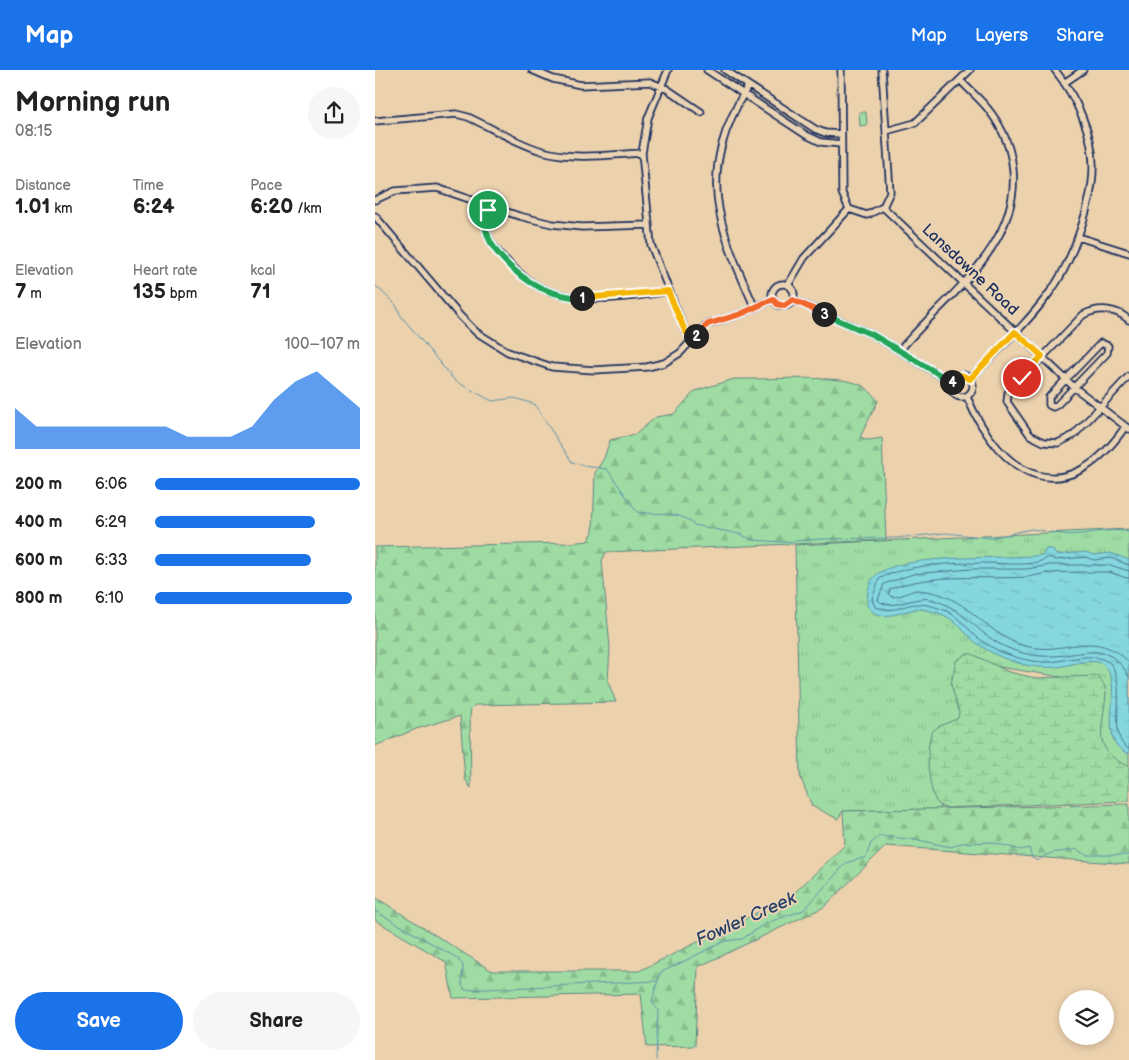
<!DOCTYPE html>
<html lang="en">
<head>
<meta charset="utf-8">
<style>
  :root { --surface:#fff; --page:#f6f6f6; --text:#222; --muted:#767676; --accent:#1a73e8 }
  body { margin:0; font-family:"Balsamiq Sans",sans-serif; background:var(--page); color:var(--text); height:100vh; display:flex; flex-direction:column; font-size:19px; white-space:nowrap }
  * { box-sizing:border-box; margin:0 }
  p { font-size:16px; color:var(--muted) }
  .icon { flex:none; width:28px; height:28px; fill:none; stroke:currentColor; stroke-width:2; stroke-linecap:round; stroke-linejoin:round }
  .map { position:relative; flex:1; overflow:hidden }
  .drawer { display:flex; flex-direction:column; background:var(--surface); width:375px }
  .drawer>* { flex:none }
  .controls { position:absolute; left:684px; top:920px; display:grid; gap:10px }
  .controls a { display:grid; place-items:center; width:55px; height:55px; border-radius:50%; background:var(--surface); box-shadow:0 2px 8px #0003; font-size:25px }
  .pin { position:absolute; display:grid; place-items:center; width:42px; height:42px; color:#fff; margin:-21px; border:2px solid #fff; border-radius:50%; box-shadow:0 1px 5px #0007 }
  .km { position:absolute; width:25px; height:25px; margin:-12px; border-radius:50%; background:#222; color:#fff; font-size:14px; line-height:25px; text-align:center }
  .round { display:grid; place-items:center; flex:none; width:52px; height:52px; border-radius:26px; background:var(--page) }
  .summary { display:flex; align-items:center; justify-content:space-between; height:85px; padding:0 15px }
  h1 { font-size:28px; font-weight:800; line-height:38px }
  .stats { display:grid; grid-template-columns:repeat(3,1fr); gap:8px; height:85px; padding:5px 15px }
  .stats div { display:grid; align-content:center }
  .stats b { font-size:21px; font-weight:800 }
  .stats small { font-size:14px; font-weight:400 }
  .stats p { font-size:14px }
  .chart { height:140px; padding:10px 15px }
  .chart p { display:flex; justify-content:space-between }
  .chart svg { width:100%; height:90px; margin-top:5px; fill:var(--accent); opacity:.7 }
  .primary-button { display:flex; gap:10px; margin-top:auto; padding:10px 15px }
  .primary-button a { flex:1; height:58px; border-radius:30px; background:var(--accent); color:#fff; font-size:20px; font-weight:800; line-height:58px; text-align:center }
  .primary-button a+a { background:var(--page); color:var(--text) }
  ul { padding:0 15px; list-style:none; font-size:16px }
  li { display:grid; grid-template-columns:80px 60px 1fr; align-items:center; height:38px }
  li i { height:12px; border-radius:6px; background:var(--accent) }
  header { display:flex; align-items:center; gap:30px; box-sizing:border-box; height:70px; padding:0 25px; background:var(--accent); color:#fff }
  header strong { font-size:24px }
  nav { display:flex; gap:28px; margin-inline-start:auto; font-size:18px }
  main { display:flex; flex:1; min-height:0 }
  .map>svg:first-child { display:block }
</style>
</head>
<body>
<header>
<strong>Map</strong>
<nav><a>Map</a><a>Layers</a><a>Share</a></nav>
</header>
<main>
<section class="drawer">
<div class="summary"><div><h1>Morning run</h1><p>08:15</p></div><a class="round"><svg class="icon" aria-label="share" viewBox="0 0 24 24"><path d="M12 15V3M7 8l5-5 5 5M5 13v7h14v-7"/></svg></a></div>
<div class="stats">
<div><p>Distance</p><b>1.01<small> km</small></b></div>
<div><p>Time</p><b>6:24</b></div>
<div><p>Pace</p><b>6:20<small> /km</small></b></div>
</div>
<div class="stats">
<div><p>Elevation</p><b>7<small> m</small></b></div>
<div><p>Heart rate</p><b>135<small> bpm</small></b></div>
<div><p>kcal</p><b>71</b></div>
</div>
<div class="chart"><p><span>Elevation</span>100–107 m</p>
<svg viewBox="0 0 160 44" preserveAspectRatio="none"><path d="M0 44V24L10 33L20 33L30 33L40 33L50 33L60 33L70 33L80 38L90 38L100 38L110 33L120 20L130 11L140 6L150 15L160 24V44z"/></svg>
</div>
<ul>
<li><b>200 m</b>6:06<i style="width:100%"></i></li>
<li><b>400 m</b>6:29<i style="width:78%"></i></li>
<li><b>600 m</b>6:33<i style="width:76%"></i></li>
<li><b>800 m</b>6:10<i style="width:96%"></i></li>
</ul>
<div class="primary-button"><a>Save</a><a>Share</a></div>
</section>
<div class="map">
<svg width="754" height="990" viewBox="0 0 754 990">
  <defs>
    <pattern id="grass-tufts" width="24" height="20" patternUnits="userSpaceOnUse" patternTransform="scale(1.25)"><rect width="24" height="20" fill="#9fdca3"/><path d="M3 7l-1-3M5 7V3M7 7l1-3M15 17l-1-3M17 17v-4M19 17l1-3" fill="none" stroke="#88bd8f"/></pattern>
    <pattern id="forest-firs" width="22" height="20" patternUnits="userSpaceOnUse" patternTransform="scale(1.25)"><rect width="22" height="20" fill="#9fdca3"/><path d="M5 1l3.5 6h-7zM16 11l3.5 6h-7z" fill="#88bd8f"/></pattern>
    <pattern id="wetland-marsh" width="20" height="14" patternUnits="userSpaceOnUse" patternTransform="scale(1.25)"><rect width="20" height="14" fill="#9fdca3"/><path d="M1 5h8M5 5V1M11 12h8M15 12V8" fill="none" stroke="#88bd8f"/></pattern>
    <pattern id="water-ripples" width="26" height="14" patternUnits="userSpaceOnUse" patternTransform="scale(1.25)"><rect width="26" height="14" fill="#85d7de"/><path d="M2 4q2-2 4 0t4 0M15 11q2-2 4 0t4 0" fill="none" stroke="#72b9c1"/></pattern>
  </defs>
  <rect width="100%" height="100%" fill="#ecd1ad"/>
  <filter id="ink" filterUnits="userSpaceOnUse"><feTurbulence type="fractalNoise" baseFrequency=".02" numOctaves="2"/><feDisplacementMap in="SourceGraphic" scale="10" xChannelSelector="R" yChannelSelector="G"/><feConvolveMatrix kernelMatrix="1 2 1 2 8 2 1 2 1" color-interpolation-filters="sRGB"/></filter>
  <g filter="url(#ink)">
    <!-- grass -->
    <path fill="url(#grass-tufts)" stroke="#5d8680" d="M754 459V698L726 686 724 613 587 591 590 644 556 675 566 739 468 741 463 749 437 736 425 706 420 475Z"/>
    <!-- forest -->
    <path fill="url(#forest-firs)" stroke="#5d8680" d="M359 309C387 310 465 304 486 315 493 318 498 325 503 331L485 367 494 370 507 368 511 470 231 482 227 491 235 577 233 612 241 632 100 635 96 639 95 646 96 718 90 709 85 646 41 659 0 676V477L194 473 213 471 218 462 220 403 229 388 235 370 261 364 281 347 299 344 320 321Z
      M754 734V794L511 776 449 837 323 897 320 976 272 977 266 924 78 928 71 892 0 850V827L117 901H264L416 826 470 775 468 741Z"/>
    <!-- wetland -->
    <path fill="url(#wetland-marsh)" stroke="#5d8680" d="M591 584H597L634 602 660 608 723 606 730 617 731 624C728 660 715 679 754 697V731L570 738C568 737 565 736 563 734 553 723 549 673 558 661 564 654 575 653 583 648L584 642 576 614 581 591Z"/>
    <!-- pitch -->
    <path fill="#9fdca3" stroke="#5d8680" d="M484 42H491L492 55 485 56Z"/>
    <!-- water -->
    <path fill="url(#water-ripples)" stroke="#5b94ab" d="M671 479H677L681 485 710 482 719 485 736 483 754 490V684C717 671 754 612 726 593 712 588 695 596 681 597 670 598 658 597 647 594 630 590 613 582 599 571 588 561 578 547 563 543 557 542 551 539 545 539 528 539 505 556 492 535 492 527 493 512 500 506 525 482 631 490 668 485Z"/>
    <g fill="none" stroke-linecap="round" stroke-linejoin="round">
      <!-- shore -->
      <path stroke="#457291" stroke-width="1" d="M754 495 736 488 719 490 710 487 681 490 674 487C658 498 629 493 610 493 579 493 531 494 504 509L497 529 500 537C524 544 525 534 544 534 552 534 560 537 567 539 581 544 591 557 602 567 619 581 643 590 665 592 688 594 716 578 736 594 754 621 730 668 754 679
        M754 501 735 495H675L652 499H596L538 504 509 514 503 530C515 542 539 526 554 529 587 535 603 566 633 578 647 584 663 587 678 586 710 585 734 569 754 607
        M754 508C746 508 740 502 732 502 713 502 694 502 675 503 668 503 660 506 652 507 606 510 559 502 515 519L513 524C519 531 532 522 541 520 545 520 551 521 556 522 594 529 613 566 650 576 692 587 717 556 754 592"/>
      <!-- stream -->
      <path stroke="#5b94ab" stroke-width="1" d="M0 215 21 235 26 246 80 311 117 331 139 328 159 334 197 392 209 396 232 399 262 442C280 445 306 440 319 455L364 464 379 470 408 472 446 469 521 468 571 463 616 468 656 459 670 461
        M676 462C707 470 727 456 754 462
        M0 841 82 888 88 895 87 915 90 920 282 911
        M281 990 283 941 277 931 285 903 350 871 367 869 391 853 429 840 471 793 491 787 496 773 505 766 543 770 576 777 587 773 616 772 646 780 654 778 657 788 663 791C676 779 684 784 701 779L711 785H754"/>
      <!-- minor casing -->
      <g stroke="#1b2f5e" stroke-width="9">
        <path id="minor" d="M157 0 178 9 206 15 275 12 292 19 326 42
          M293 0 273 48 267 83 276 175 310 261 317 270
          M332 0 431 65 446 72 466 74
          M350 0 440 59 450 63 466 64
          M466 0 467 123 474 139 492 145 508 137 515 122 507 0
          M689 13 708 0
          M373 16C321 103 341 152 380 238
          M0 51 81 44 93 47C117 58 141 73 167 81 199 90 233 85 267 83
          M511 61 540 53 595 0
          M0 130 20 121 62 118 144 146 177 154 207 157 273 155
          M115 135C106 152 112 171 125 184 135 195 146 206 159 214 195 236 253 228 293 221
          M508 137 700 318 754 359
          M0 146 85 246 101 262 133 282 177 297 219 300 272 297 289 293 305 283 331 255 366 244 398 229
          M703 167 754 183
          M397 225a11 11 0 1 1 22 0a11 11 0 1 1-22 0Z
          M413 215 429 188 474 139
          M418 230 498 265 576 312
          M754 250C741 238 723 237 708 245L639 317 633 323 632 332 655 365 669 372 683 373 699 365 754 306
          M726 273 733 276 732 283 682 335 678 337 674 335V327Z
          M525 280C570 226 645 178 638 100 636 80 628 59 616 43 608 31 595 21 585 10
          M576 316a11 11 0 1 1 22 0a11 11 0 1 1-22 0Z
          M595 309C622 281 652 254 675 222 696 195 718 132 718 98 719 65 700 25 680 0
          M592 327C627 409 691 443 750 357"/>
      </g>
      <!-- minor -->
      <use href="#minor" stroke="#ebd4b3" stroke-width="5.5"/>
    </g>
  </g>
  <g fill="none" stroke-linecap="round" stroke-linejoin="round" filter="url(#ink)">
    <!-- split-1 casing -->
    <g stroke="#fff" stroke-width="10">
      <path id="split-1" d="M113 140C100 171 141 206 166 218 179 224 193 227 207 228"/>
    </g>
    <!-- split-2 casing -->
    <g stroke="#fff" stroke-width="10">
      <path id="split-2" d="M207 228 293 221 310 261 317 270 321 266"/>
    </g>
    <!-- split-3 casing -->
    <g stroke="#fff" stroke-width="10">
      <path id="split-3" d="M321 266 333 254 366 244 398 229 402 234 409 236 418 230 449 244"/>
    </g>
    <!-- split-4 casing -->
    <g stroke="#fff" stroke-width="10">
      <path id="split-4" d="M449 244 498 265 577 312"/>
    </g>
    <!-- split-5 casing -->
    <g stroke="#fff" stroke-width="10">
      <path id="split-5" d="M577 312 586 305 595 309 640 262 667 286 647 308"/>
    </g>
    <!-- split-1 -->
    <use href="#split-1" stroke="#22a559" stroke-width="6"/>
    <!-- split-2 -->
    <use href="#split-2" stroke="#f5b400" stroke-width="6"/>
    <!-- split-3 -->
    <use href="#split-3" stroke="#f0652b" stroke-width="6"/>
    <!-- split-4 -->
    <use href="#split-4" stroke="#22a559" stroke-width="6"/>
    <!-- split-5 -->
    <use href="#split-5" stroke="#f5b400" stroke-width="6"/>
  </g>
  <g text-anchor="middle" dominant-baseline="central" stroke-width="4" stroke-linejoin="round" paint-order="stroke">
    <!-- street labels -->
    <g font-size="16" fill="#1b2f5e" stroke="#ebd4b3">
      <text transform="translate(595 200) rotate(43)">Lansdowne Road</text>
    </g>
    <!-- water labels -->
    <g font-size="18" font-style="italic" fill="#26406b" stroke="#ebd4b3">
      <text transform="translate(371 849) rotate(-24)">Fowler Creek</text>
    </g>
  </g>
</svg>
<div class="controls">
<a><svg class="icon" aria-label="layers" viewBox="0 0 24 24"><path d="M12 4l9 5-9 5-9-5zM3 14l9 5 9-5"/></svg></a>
</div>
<div class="pin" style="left:113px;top:140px;background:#1e9e55"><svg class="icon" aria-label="arrive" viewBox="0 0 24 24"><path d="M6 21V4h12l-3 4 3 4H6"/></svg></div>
<div class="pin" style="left:647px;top:308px;background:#d93025"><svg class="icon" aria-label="check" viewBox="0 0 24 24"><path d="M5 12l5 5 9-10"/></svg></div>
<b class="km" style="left:207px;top:228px">1</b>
<b class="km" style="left:321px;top:266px">2</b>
<b class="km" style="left:449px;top:244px">3</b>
<b class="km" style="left:577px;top:312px">4</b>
</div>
</main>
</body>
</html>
